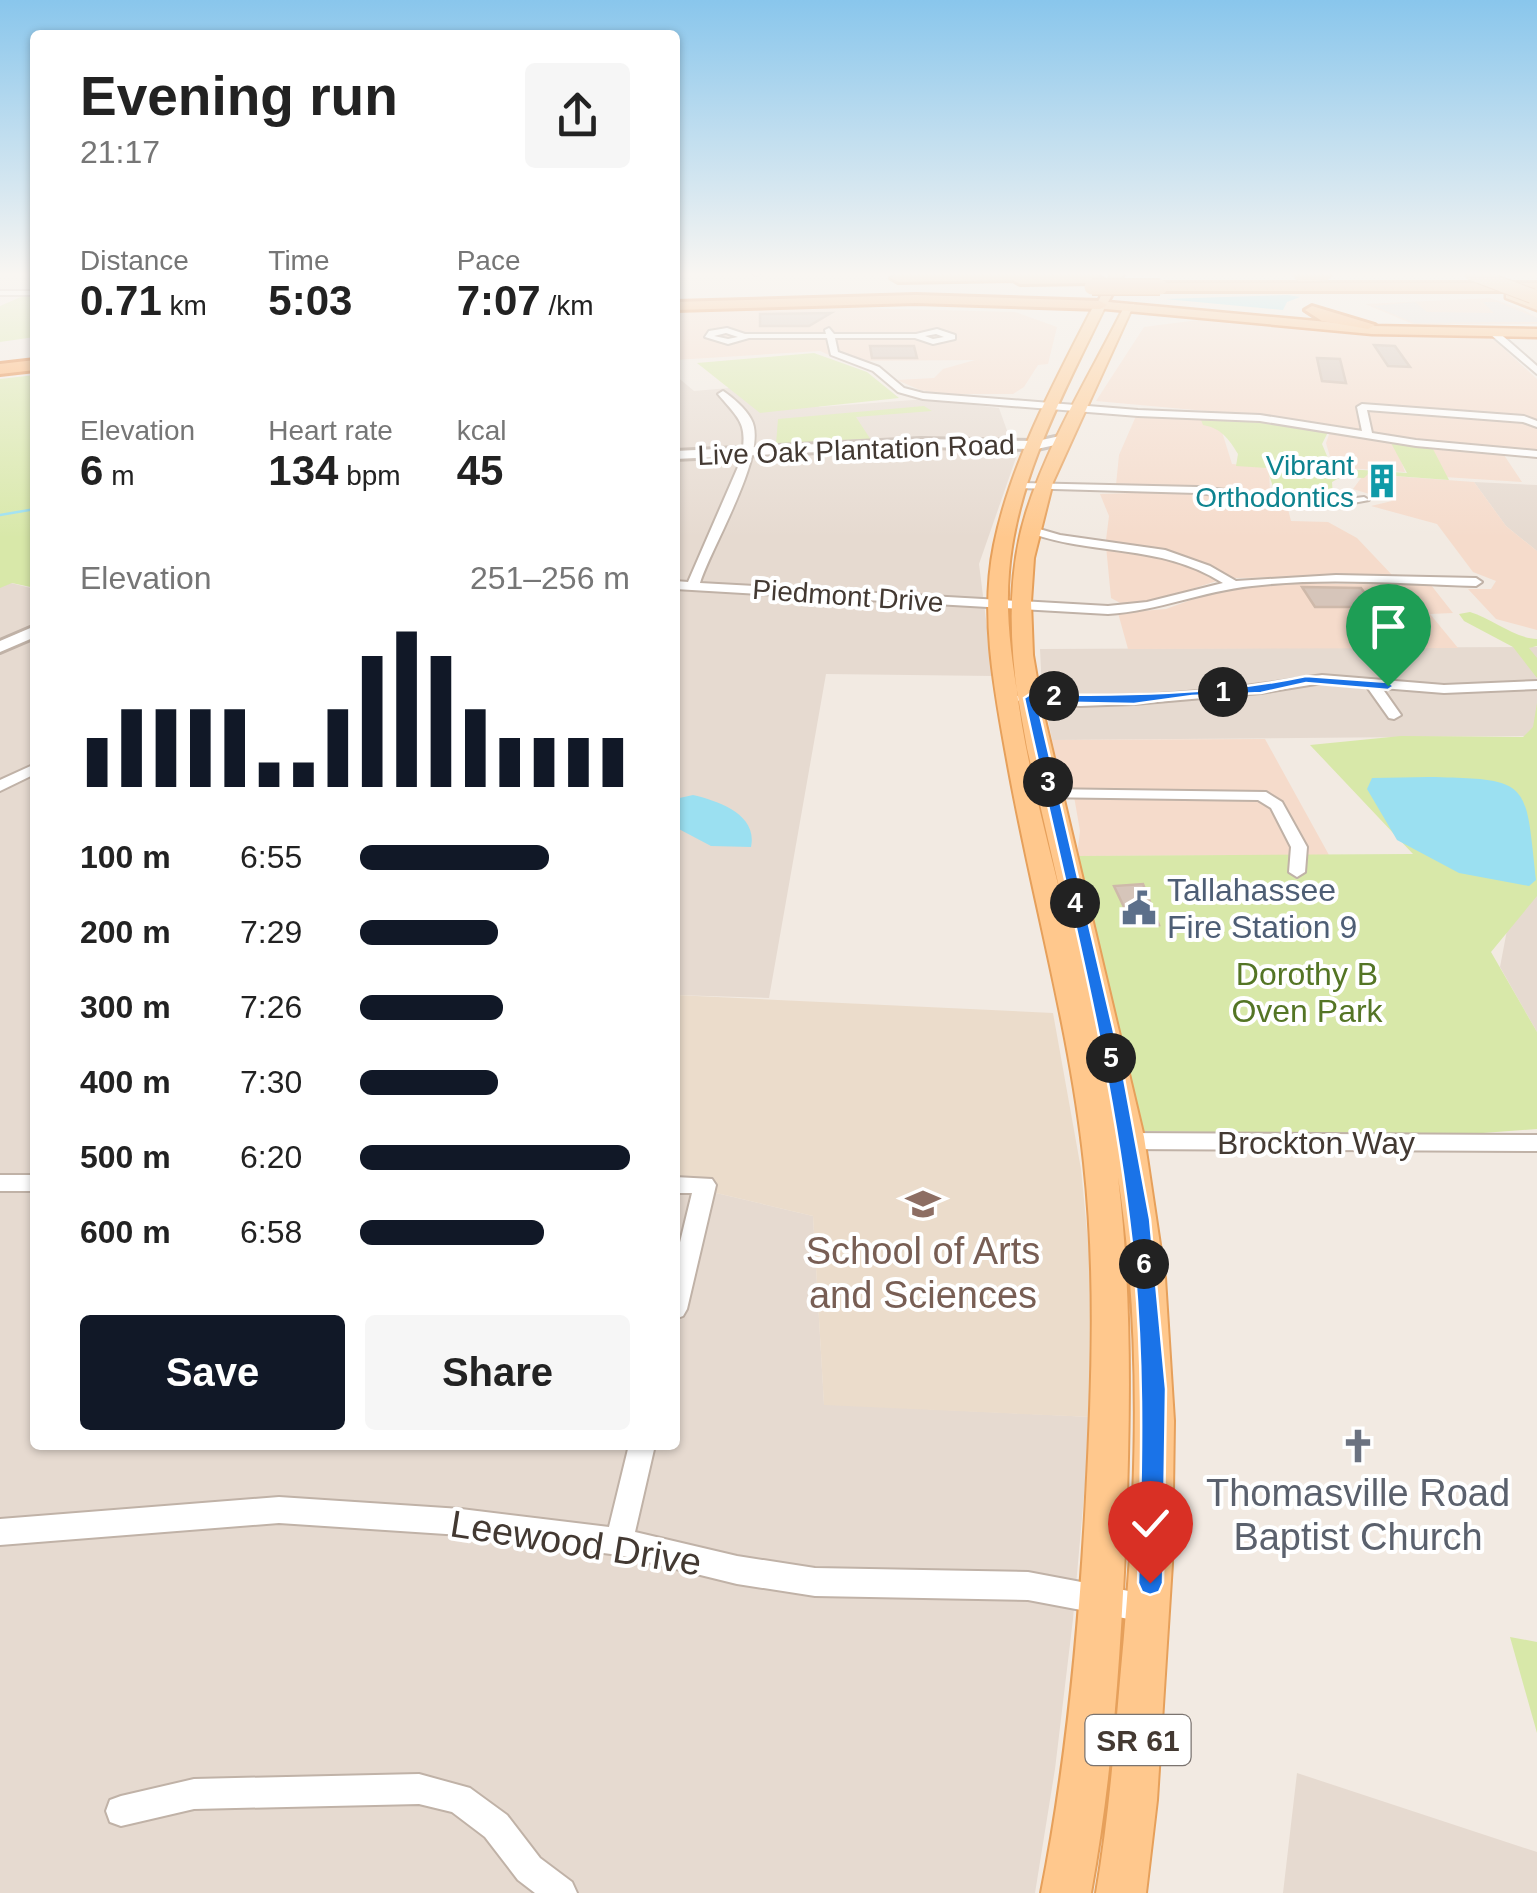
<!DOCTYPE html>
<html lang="en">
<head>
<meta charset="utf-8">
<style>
  :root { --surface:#fff; --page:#f6f6f6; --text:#222; --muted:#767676; --accent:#111827 }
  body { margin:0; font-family:Helvetica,sans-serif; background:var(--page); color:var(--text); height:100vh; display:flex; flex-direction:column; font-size:38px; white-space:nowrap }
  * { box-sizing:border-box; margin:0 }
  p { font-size:32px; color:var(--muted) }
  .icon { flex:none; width:55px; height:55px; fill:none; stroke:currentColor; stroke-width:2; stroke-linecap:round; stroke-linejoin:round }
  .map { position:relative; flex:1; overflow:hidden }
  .sheet { position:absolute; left:30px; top:30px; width:650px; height:1420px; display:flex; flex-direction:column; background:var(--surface); border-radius:10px; box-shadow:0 2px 8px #0004 }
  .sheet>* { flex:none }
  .pin { position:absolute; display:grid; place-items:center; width:85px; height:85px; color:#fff; margin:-102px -42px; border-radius:50% 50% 50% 0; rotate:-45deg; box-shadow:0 0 10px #0007 }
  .pin .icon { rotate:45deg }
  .km { position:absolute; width:50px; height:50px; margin:-25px; border-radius:50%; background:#222; color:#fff; font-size:28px; line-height:50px; text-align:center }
  .round { display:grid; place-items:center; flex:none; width:105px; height:105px; border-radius:10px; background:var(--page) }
  .headline { display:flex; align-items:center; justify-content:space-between; height:170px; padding:0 50px }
  h1 { font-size:55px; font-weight:800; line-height:75px }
  .stats { display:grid; grid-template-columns:repeat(3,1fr); gap:15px; height:170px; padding:10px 50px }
  .stats div { display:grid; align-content:center }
  .stats b { font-size:42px; font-weight:800 }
  .stats small { font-size:28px; font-weight:400 }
  .stats p { font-size:28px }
  .chart { height:280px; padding:20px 50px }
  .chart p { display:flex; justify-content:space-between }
  .chart svg { width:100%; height:180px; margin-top:10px; stroke:var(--accent); stroke-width:6 }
  .cta { display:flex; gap:20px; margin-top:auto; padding:20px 50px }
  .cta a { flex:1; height:115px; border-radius:10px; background:var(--accent); color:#fff; font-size:40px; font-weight:800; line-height:115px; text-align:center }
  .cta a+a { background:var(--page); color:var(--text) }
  ul { padding:0 50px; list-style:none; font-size:32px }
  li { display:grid; grid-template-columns:160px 120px 1fr; align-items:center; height:75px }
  li i { height:25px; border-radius:12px; background:var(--accent) }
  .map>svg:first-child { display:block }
</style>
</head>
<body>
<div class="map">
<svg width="1537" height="1893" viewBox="0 0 1537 1893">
  <rect width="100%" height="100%" fill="#f2eae2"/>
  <!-- residential -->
  <path fill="#e6dad0" d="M675 375 694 391 799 382 819 407 927 399 999 408 1010 439H891L675 453Z
    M931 443 1015 448 1018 452 979 564 993 676 826 674 769 998 675 995V456Z
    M1474 482 1537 485V551L1506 526Z
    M11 583 35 589V627L0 643V587Z
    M35 633V1445H675V1178L714 1179 712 1192 813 1216 824 1404 1091 1417 1073 1619 1055 1769 1035 1893H0V649Z
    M1537 647V736L1052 740 1042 690 1040 649Z
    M1537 873V1032L1500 967 1514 893Z
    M1297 1773 1537 1852V1893H1283Z"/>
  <!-- commercial -->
  <path fill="#f5dbcb" d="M1490 298 1524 310 1537 318V324H1413L1365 304Z
    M816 307 1015 312 1057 327 1048 364 1038 365 1024 387 1013 394H944L920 390 897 380 934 378 943 369 975 360 843 361 820 351 675 360V311Z
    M1222 317 1490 336 1537 379V452L1436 443 1272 417 1096 401 1144 327Z
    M1136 416 1218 419 1232 464 1269 467 1270 493 1202 486 1116 485 1119 455Z
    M1330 432 1395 443 1405 472 1333 467 1326 443Z
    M1432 449 1504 455 1522 482 1444 477Z
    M1364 474 1474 482 1506 526 1537 551V630L1496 619 1468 589H1491L1496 581 1473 572 1437 524 1371 506 1392 501 1353 489Z
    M1195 491 1286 501 1291 521 1328 522 1357 538 1393 576 1233 578 1182 556 1106 540 1109 516 1100 494Z
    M1106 546 1179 560 1215 577 1217 581 1154 601 1122 604 1111 598Z
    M1265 583 1431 585 1453 613 1430 614 1458 648 1128 649 1118 613 1166 609 1210 593Z
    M1265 739 1329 855 1077 856 1080 831 1075 802 1072 788 1062 784 1052 740Z"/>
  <!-- education -->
  <path fill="#ebdccb" d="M675 995 1053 1013 1081 1169 1092 1283 1091 1417 824 1405 813 1216 712 1192 714 1179 675 1178Z"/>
  <!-- green -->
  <path fill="#d8e8a9" d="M35 295V337L0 342V306L23 296Z
    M814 353 867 372 899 398 760 413 697 363Z
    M35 375V588L12 583 0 588V379Z
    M924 406 932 411 856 417 871 440 776 444 778 419Z
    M1201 420 1273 423 1328 432 1322 444 1332 468 1407 473 1391 443 1433 449 1449 480 1368 474 1364 478 1341 477 1332 482 1333 496 1275 493 1267 468 1236 466 1238 454C1229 439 1221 428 1203 425Z
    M1470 612C1493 619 1514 638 1537 639V646L1529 648 1537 658V678L1513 647 1464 621 1459 614Z
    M1537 703V896L1491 952 1537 1032V1129L1456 1135 1140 1131 1077 856 1413 854 1310 745 1401 736 1523 737 1533 727Z
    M1510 1637 1537 1642V1733Z"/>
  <!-- parking -->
  <path fill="#e2dddb" d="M1415 302 1427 312 1494 313 1483 302H1497L1537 318V322L1414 323 1374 306Z"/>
  <!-- water -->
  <path fill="#9be0f1" d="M1288 295 1300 297 1287 302 1283 310 1165 299Z
    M1429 777C1532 779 1525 781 1536 880L1529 886 1459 873 1397 840 1367 789 1372 778Z
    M693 795C718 801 758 814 751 847L711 846 675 827V799Z"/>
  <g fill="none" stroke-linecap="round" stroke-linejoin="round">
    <!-- stream -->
    <path stroke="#9be0f1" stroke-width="2.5" d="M0 515 35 509"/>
  </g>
  <!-- building -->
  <path fill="#d6c5ba" stroke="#ceb9aa" stroke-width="2.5" d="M831 313 809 326H760V314Z
    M1374 345 1395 346 1410 367 1388 366Z
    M870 346H914L917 358H872Z
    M1317 358 1340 359 1346 383 1322 381Z
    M1302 587 1361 588 1375 607H1315Z
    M1143 884 1159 925 1133 926 1114 886Z"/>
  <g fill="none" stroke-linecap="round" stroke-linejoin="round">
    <!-- minor casing -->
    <g stroke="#c0b2a7" stroke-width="4">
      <path id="minor" d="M751 273H760L756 275Z
        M0 291H35V295H0Z
        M727 328 745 334H826L825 330 829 328 834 334H916L937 329 955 335V339L933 344 915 338H835L838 352 879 367 904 388 923 393 1138 410 1260 415 1362 431 1357 407 1362 404 1524 416 1537 421V427L1523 422 1367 410 1372 433 1416 440 1537 451V457L1416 446 1260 421 1138 416 923 399 898 392 873 371 831 355 827 338H749L728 344 705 337 709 331ZM726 333 738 337 728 339 714 336ZM936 334 944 337 933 339 925 336Z
        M1490 330H1496L1537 366V374L1490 334Z
        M723 391C732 397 746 409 751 419 770 451 711 547 700 583L1108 606 1147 602 1223 583C1158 542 1092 557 1025 531L1023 529 1029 526 1060 535 1165 550 1210 566 1236 581 1336 575 1476 578 1482 582 1476 586C1402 584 1326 577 1252 586 1203 591 1158 611 1108 614L675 589V581L688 582 741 460C748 424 741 421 718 394Z
        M1022 483 1197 487 1332 501 1364 497 1369 500 1332 507 1197 493 1018 488V484Z
        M1322 675 1444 685 1537 681V689L1444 693 1382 688 1401 715 1394 719 1389 718 1367 687 1322 683 1261 693 1134 704 1080 706 1021 702 1014 698 1021 694C1122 701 1222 691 1322 675Z
        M35 764V774L0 791V780Z
        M1040 789 1266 792 1282 802 1307 847 1305 872 1297 877 1289 872 1291 847 1271 808 1258 800 1035 797 1032 794 1035 791Z
        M1121 1133 1537 1135V1151L1121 1149 1114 1147 1111 1141 1114 1135Z
        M0 1175H35V1191H0Z
        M675 1177 712 1179 716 1185 687 1309 683 1316 675 1319V1263L692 1193H675Z
        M629 1445H655L635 1532 737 1556 815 1568 1028 1572 1150 1595 1160 1599 1164 1609 1160 1619 1150 1623 1028 1600 815 1596 737 1584 619 1555 461 1535 279 1523 0 1545V1519L279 1497 461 1509 609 1527Z
        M419 1774 470 1788 507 1815 540 1858 572 1882 577 1893H535L518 1880 485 1837 452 1812 419 1804 194 1809 121 1826 110 1822 106 1811 110 1800 121 1796 194 1779Z"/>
    </g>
    <!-- tertiary casing -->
    <g stroke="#c0b2a7" stroke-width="6">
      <path id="tertiary" d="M1060 436 1064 437V443L1037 449 921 447 675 459V451L921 439 1037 441Z
        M35 626V637L0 652V641Z"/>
    </g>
    <!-- primary casing -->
    <g stroke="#e6a05b" stroke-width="4">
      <path id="primary" d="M1100 301 1106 305C1066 388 1016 479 1009 572 1004 631 1017 690 1027 748L1071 939C1042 808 985 645 1026 513 1049 440 1090 375 1124 307L1134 304 1053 482 1034 558 1031 602 1033 655 1042 707 1144 1137 1165 1278 1174 1421 1172 1564 1157 1800 1146 1893H1096C1108 1823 1114 1751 1120 1680 1136 1513 1144 1344 1118 1177 1132 1294 1130 1411 1126 1528 1121 1651 1113 1772 1091 1893H1041C1067 1762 1079 1630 1086 1497 1092 1386 1096 1274 1084 1163 1070 1031 1033 902 1009 771 996 698 979 619 994 545 1011 461 1055 381 1094 305Z"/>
    </g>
    <!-- trunk casing -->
    <g stroke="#e17a2c" stroke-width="5">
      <path id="trunk" d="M1112 273H1124L1108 302 1372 326 1537 329V337L1372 334 1095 308Z
        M1506 292 1537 301V310L1506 298Z"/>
    </g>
    <!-- motorway casing -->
    <g stroke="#e17a2c" stroke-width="6">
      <path id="motorway" d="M1049 273 1096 275 1103 279 1096 283 1020 284 1013 280 898 282 891 278 898 274Z
        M1537 283V291H1160L1153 287 1160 283Z
        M916 295 1100 301 1107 305 1100 309 916 303 675 310V302Z
        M1312 306 1375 325 1368 329 1322 321 1305 310Z
        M35 360V370L0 374V364Z"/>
    </g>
    <!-- minor -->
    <use href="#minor" fill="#fff" fill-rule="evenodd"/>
    <!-- tertiary -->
    <use href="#tertiary" fill="#fff" fill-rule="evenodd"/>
    <!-- primary -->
    <use href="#primary" fill="#ffc88d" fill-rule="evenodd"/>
    <!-- trunk -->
    <use href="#trunk" fill="#ffb976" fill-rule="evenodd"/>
    <!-- motorway -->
    <use href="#motorway" fill="#ffaa5f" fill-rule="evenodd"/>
    <!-- trunk-bridge casing -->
    <g stroke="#e17a2c" stroke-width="16" stroke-linecap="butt">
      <path id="trunk-bridge" d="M1471 273 1532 296"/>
    </g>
    <!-- motorway-bridge casing -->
    <g stroke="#e17a2c" stroke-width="18" stroke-linecap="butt">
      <path id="motorway-bridge" d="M1301 274 1325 273
        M1092 287H1160"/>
    </g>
    <!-- trunk-bridge -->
    <use href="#trunk-bridge" stroke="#ffb976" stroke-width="14"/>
    <!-- motorway-bridge -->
    <use href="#motorway-bridge" stroke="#ffaa5f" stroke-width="15"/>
  </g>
  <!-- sky -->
  <linearGradient id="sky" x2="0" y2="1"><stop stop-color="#89c6ec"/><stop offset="0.51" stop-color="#f9f6f2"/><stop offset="1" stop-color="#f9f6f2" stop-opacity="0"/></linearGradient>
  <rect width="1537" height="538" fill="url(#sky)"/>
  <!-- route -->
  <path fill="#1a73e8" stroke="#fff" stroke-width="2.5" d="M1306 676 1388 682 1394 686 1388 690 1306 683 1261 693 1192 696 1134 704 1037 702 1121 1062 1150 1219 1166 1389 1163 1583 1159 1592 1150 1595 1142 1592 1138 1583C1142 1460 1145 1341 1129 1219 1108 1044 1061 870 1024 698L1030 694C1122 696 1216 695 1306 676Z"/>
  <!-- icons -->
  <defs>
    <g id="building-bare" transform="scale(2.7)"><path d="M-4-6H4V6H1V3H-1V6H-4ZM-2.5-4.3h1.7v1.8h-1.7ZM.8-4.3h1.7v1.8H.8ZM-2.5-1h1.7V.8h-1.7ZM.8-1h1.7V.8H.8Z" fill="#0f9aa8" stroke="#fff" stroke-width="2.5" paint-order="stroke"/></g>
    <g id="civic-bare" transform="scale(2.7)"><path d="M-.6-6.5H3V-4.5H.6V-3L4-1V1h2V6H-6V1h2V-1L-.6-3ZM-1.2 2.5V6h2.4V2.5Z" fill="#5c6f8a" stroke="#fff" stroke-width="2.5" paint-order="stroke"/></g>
    <g id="school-bare" transform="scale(2.7)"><path d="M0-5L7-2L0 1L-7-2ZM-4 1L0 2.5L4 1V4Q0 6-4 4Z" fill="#8d6e63" stroke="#fff" stroke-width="2.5" paint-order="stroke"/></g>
    <g id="church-bare" transform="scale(2.7)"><path d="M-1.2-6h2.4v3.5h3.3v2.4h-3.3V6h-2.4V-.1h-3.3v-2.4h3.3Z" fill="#6b7280" stroke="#fff" stroke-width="2.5" paint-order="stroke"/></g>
  </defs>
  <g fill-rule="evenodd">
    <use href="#building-bare" x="1382" y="481"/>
    <use href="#civic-bare" x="1139" y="908"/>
    <use href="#school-bare" x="923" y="1204"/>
    <use href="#church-bare" x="1358" y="1446"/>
  </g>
  <g text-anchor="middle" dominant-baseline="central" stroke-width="8" stroke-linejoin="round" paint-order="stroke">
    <!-- far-street labels -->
    <g font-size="28" fill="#433932" stroke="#fff">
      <text transform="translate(856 450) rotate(-2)">Live Oak Plantation Road</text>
      <text transform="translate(848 596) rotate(4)">Piedmont Drive</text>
    </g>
    <!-- far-culture labels -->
    <g font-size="28" fill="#0d838f" stroke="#fff" text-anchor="end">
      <text x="1354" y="465">Vibrant<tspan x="1354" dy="32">Orthodontics</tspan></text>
    </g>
    <!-- shield labels -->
    <rect fill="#fff" stroke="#7b7470" stroke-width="2.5" x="1085.5" y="1715" width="105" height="50" rx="8"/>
    <g font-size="30" font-weight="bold" fill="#433932">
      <text x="1138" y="1740">SR 61</text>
    </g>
    <!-- service labels -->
    <g font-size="32" fill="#4e5e75" stroke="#fff" text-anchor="start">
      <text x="1167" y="890">Tallahassee<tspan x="1167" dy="37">Fire Station 9</tspan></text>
    </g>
    <!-- park labels -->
    <g font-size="32" fill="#547525" stroke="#fff">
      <text x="1307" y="974">Dorothy B<tspan x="1307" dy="37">Oven Park</tspan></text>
    </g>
    <!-- street labels -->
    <g font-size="32" fill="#433932" stroke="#fff">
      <text x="1316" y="1143">Brockton Way</text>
    </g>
    <!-- near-education labels -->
    <g font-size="38" fill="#785e54" stroke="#fff">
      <text x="923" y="1251">School of Arts<tspan x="923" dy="44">and Sciences</tspan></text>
    </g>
    <!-- near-worship labels -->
    <g font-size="38" fill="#5b616d" stroke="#fff">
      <text x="1358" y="1493">Thomasville Road<tspan x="1358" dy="44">Baptist Church</tspan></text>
    </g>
    <!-- near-street labels -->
    <g font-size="38" fill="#433932" stroke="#fff">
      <text transform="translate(576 1543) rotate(9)">Leewood Drive</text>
    </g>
  </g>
</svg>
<div class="pin" style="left:1388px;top:686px;background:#1e9e55"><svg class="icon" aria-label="arrive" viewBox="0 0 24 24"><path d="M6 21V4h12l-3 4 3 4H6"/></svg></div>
<div class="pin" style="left:1150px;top:1583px;background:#d93025"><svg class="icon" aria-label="check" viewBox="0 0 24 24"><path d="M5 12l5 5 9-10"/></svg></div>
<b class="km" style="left:1223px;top:692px">1</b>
<b class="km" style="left:1054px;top:696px">2</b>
<b class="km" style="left:1048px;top:782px">3</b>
<b class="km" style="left:1075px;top:903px">4</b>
<b class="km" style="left:1111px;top:1058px">5</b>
<b class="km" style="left:1144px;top:1264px">6</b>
<section class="sheet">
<div class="headline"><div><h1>Evening run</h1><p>21:17</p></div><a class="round"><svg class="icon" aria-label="share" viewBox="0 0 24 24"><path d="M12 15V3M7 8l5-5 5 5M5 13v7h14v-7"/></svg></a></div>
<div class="stats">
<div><p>Distance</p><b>0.71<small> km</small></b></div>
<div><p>Time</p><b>5:03</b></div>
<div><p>Pace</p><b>7:07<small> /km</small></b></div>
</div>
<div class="stats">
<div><p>Elevation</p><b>6<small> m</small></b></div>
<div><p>Heart rate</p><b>134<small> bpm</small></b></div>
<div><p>kcal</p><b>45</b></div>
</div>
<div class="chart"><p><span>Elevation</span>251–256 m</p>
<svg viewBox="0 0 160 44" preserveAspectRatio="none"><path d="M5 44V32M15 44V25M25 44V25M35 44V25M45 44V25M55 44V38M65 44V38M75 44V25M85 44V12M95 44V6M105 44V12M115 44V25M125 44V32M135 44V32M145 44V32M155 44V32"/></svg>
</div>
<ul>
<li><b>100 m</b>6:55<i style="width:70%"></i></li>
<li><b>200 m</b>7:29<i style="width:51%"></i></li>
<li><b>300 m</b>7:26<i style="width:53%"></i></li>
<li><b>400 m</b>7:30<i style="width:51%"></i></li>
<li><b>500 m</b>6:20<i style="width:100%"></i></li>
<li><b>600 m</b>6:58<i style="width:68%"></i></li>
</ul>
<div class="cta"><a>Save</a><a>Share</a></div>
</section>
</div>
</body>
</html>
